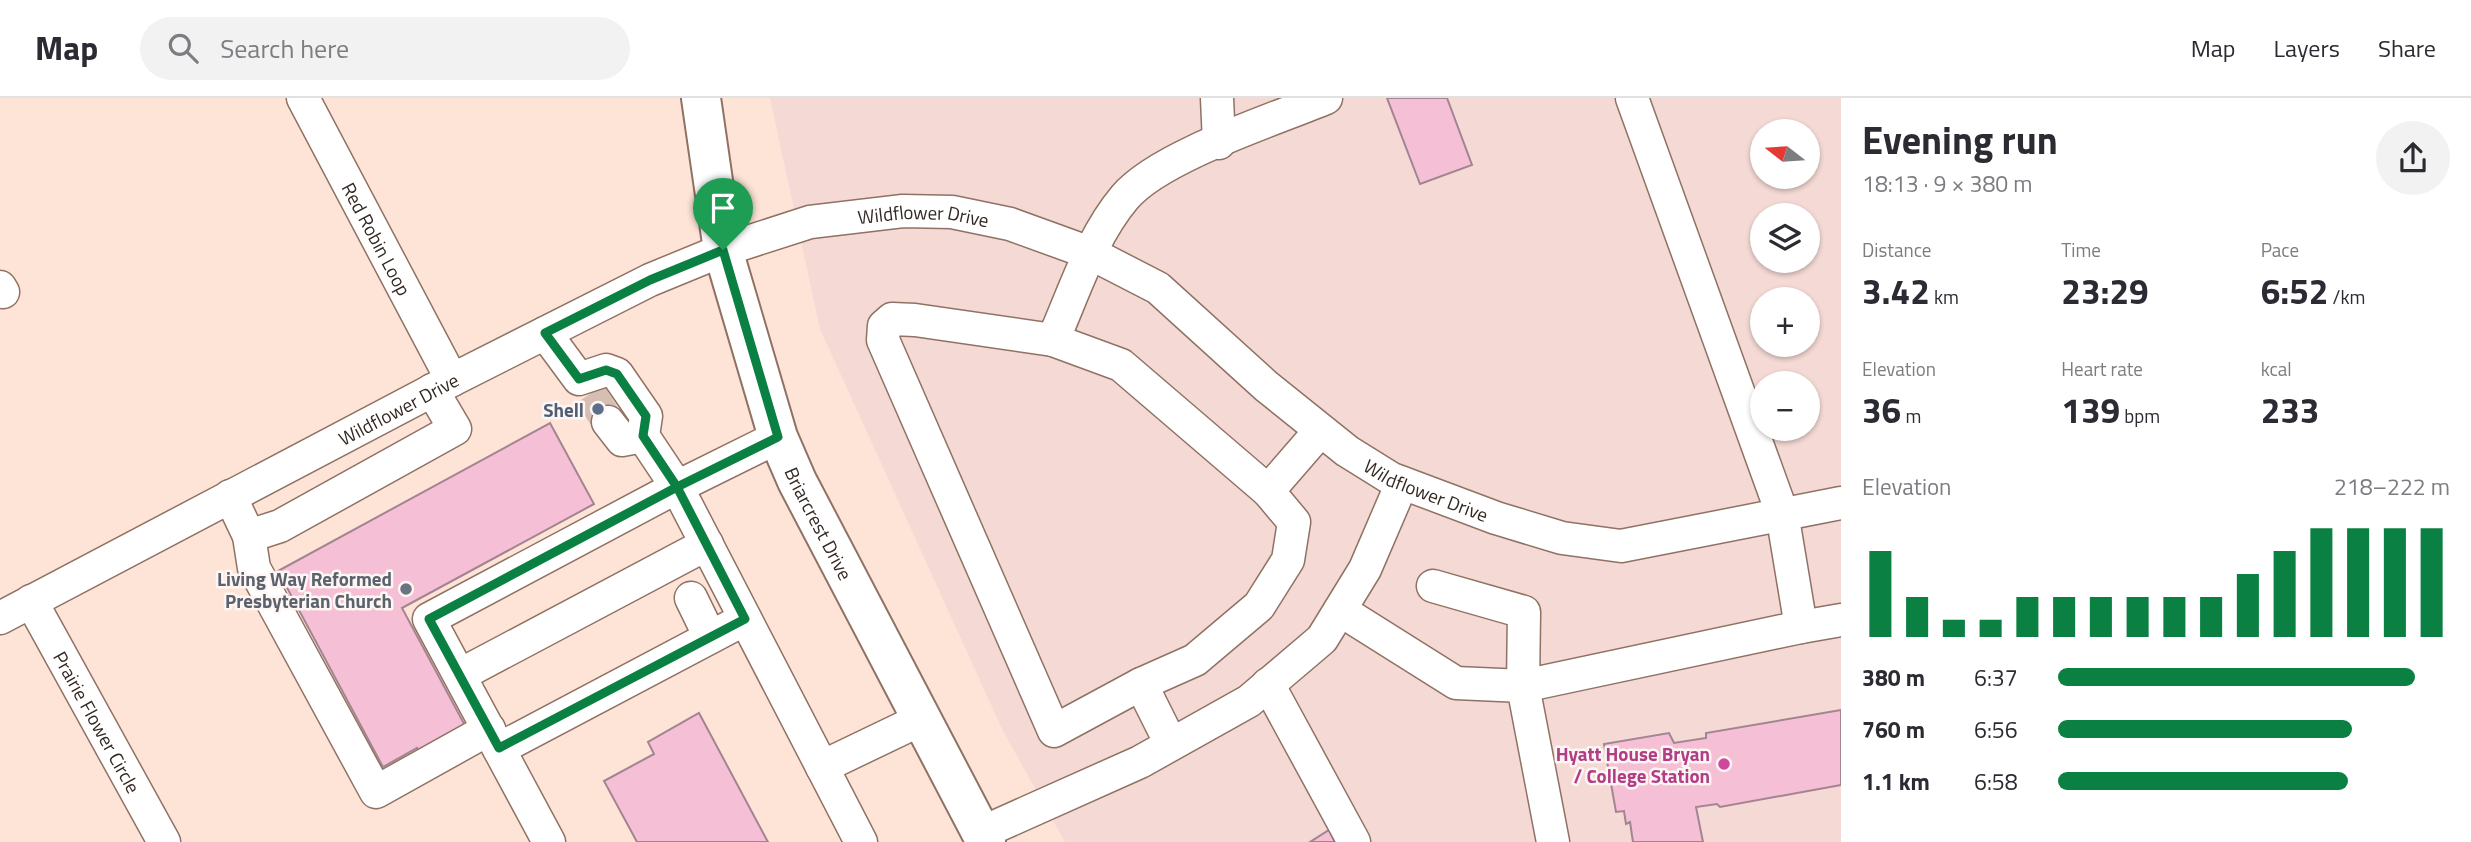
<!DOCTYPE html>
<html lang="en">
<head>
<meta charset="utf-8">
<style>
  :root { --surface:#fff; --page:#f2f2f3; --text:#2b2b33; --muted:#7c7c81; --line:#e1e1e2; --accent:#0b8043 }
  body { margin:0; font-family:"Titillium Web",sans-serif; background:var(--page); color:var(--text); height:100vh; display:flex; flex-direction:column; font-size:26px; white-space:nowrap }
  * { box-sizing:border-box; margin:0 }
  p { font-size:23px; color:var(--muted) }
  .icon { flex:none; width:38px; height:38px; fill:none; stroke:currentColor; stroke-width:2; stroke-linecap:round; stroke-linejoin:round }
  .map { position:relative; flex:1; overflow:hidden }
  .side { display:flex; flex-direction:column; background:var(--surface); width:630px }
  .side>* { flex:none }
  .needle { width:46px; rotate:287deg }
  .tools { position:absolute; left:1750px; top:21px; display:grid; gap:14px }
  .tools a { display:grid; place-items:center; width:70px; height:70px; border-radius:50%; background:var(--surface); box-shadow:0 2px 5px #0004; font-size:35px }
  .pin { position:absolute; display:grid; place-items:center; width:60px; height:60px; color:#fff; margin:-72px -30px; border-radius:50% 50% 50% 0; rotate:-45deg; box-shadow:0 0 7px #0007 }
  .pin .icon { rotate:45deg }
  .round { display:grid; place-items:center; flex:none; width:74px; height:74px; border-radius:37px; background:var(--page) }
  .head { display:flex; align-items:center; justify-content:space-between; height:119px; padding:0 21px }
  h1 { font-size:38px; font-weight:700; line-height:52px }
  .figures { display:grid; grid-template-columns:repeat(3,1fr); gap:10px; height:119px; padding:7px 21px }
  .figures div { display:grid; align-content:center }
  .figures b { font-size:35px; font-weight:700 }
  .figures small { font-size:19px; font-weight:400 }
  .figures p { font-size:19px }
  .chart { height:196px; padding:14px 21px }
  .chart p { display:flex; justify-content:space-between }
  .chart svg { width:100%; height:126px; margin-top:7px; stroke:var(--accent); stroke-width:6 }
  ul { padding:0 21px; list-style:none; font-size:23px }
  li { display:grid; grid-template-columns:112px 84px 1fr; align-items:center; height:52px }
  li i { height:18px; border-radius:9px; background:var(--accent) }
  header { display:flex; align-items:center; gap:42px; box-sizing:border-box; height:98px; padding:0 35px; background:var(--surface); border-bottom:2px solid var(--line) }
  header strong { font-size:33px }
  nav { display:flex; gap:38px; margin-inline-start:auto; font-size:24px }
  .search { width:490px; height:63px; background:var(--page); display:flex; align-items:center; gap:18px; box-sizing:border-box; padding:0 24px; border-radius:38px; color:var(--muted); font-size:26px }
  main { display:flex; flex:1; min-height:0 }
  .map>svg:first-child { display:block }
</style>
</head>
<body>
<header>
<strong>Map</strong>
<div class="search"><svg class="icon" aria-label="search" viewBox="0 0 24 24"><circle cx="10" cy="10" r="6"/><path d="M15 15l6 6"/></svg>Search here</div>
<nav><a>Map</a><a>Layers</a><a>Share</a></nav>
</header>
<main>
<div class="map">
<svg width="1841" height="744" viewBox="0 0 1841 744">
  <rect width="100%" height="100%" fill="#fee4d7"/>
  <!-- commercial -->
  <path fill="#f4d9d4" fill-rule="evenodd" d="M770 0H1841V744H1065L1003 633 820 231ZM1762 33H1808V79H1762ZM1762 117H1808V163H1762ZM1762 201H1808V247H1762ZM1762 285H1808V331H1762Z"/>
  <!-- building -->
  <path fill="#f5bfd6" stroke="#a38491" stroke-width="2" d="M1387 0H1447L1472 67 1420 86Z
    M550 325 594 406 402 510 469 635 422 660 417 650 383 669 278 473Z
    M1841 612V687L1720 709 1717 706 1696 709 1703 744H1633L1630 724 1626 726 1624 713 1616 714 1604 646 1669 635 1674 645 1706 640V635Z
    M699 615 768 744H637L604 683 654 656 648 644Z
    M1329 732 1335 744H1310Z"/>
  <g fill="none" stroke-linecap="round" stroke-linejoin="round">
    <!-- minor-tunnel -->
    <path stroke="#d6beb3" stroke-width="32" stroke-dasharray="32 16" stroke-linecap="butt" d="M590 296 608 324"/>
    <!-- minor casing -->
    <g stroke="#8f7264" stroke-width="35">
      <g id="minor">
        <path id="s1" d="M303 0 452 282"/>
        <path d="M1217 0 1219 45"/>
        <path d="M0 189 3 194"/>
        <path d="M545 235 579 281 606 272 617 276 646 318 643 338 677 389 861 744"/>
        <path d="M1053 242 1121 267 1268 393"/>
        <path d="M608 324 622 342 643 338"/>
        <path d="M230 398 249 438 254 470 376 694 489 631"/>
        <path d="M249 438 280 428 455 331 432 292"/>
        <path d="M1433 488 1524 514 1523 588 1801 529 1782 415 1632 0"/>
        <path d="M691 500 710 539"/>
        <path id="s2" d="M31 503 164 744"/>
        <path d="M1340 512 1456 585 1523 588 1553 744"/>
        <path id="s3" d="M0 520 452 282 650 182 723 152 810 124 903 113 952 114 1010 126 1090 155 1158 190 1266 288 1347 353 1392 381 1496 420 1562 440 1621 448 1841 405"/>
        <path d="M1801 529 1841 522"/>
        <path d="M460 577 707 446"/>
        <path d="M1141 586 1195 562 1259 508 1288 462 1294 424 1268 393 1320 333"/>
        <path d="M1268 586 1354 744"/>
        <path d="M1171 646 1141 586 1054 633 883 242 884 228 892 221 915 222 1053 242C1074 195 1091 139 1125 99 1160 58 1273 22 1326 0"/>
        <path d="M499 651 745 521"/>
        <path d="M822 669 922 621"/>
        <path d="M981 735 1140 664 1249 603 1322 541 1365 471 1402 385"/>
        <path d="M549 744 429 521 677 389 778 339"/>
      </g>
    </g>
    <!-- major casing -->
    <g stroke="#8f7264" stroke-width="42">
      <g id="major">
        <path id="s4" d="M701 0 723 152 778 339 797 383 986 744"/>
      </g>
    </g>
    <!-- minor -->
    <use href="#minor" stroke="#fff" stroke-width="32"/>
    <!-- major -->
    <use href="#major" stroke="#fff" stroke-width="38"/>
  </g>
  <g fill="none" stroke-linecap="round" stroke-linejoin="round">
    <!-- route casing -->
    <g stroke="#fff" stroke-width="14">
      <path id="route" d="M723 152 650 182 545 235 579 281 606 272 617 276 646 318 643 338 677 389 745 521 499 650 429 521 677 389 778 339 723 152"/>
    </g>
    <!-- route -->
    <use href="#route" stroke="#0b8043" stroke-width="9"/>
  </g>
  <!-- markers -->
  <circle fill="#5c6f8a" stroke="#fdf6f3" stroke-width="2.5" cx="598" cy="311" r="7"/>
  <circle fill="#6b7280" stroke="#fdf6f3" stroke-width="2.5" cx="406" cy="491" r="7"/>
  <circle fill="#d1479c" stroke="#fdf6f3" stroke-width="2.5" cx="1724" cy="666" r="7"/>
  <g text-anchor="middle" dominant-baseline="central" stroke-width="5" stroke-linejoin="round" paint-order="stroke">
    <!-- street labels -->
    <g font-size="19" fill="#342822" stroke="#fdf6f3">
      <text stroke="none"><textPath href="#s3" startOffset="1017">Wildflower Drive</textPath></text>
      <text stroke="none"><textPath href="#s1" startOffset="159">Red Robin Loop</textPath></text>
      <text stroke="none"><textPath href="#s3" startOffset="450">Wildflower Drive</textPath></text>
      <text stroke="none"><textPath href="#s3" startOffset="1605">Wildflower Drive</textPath></text>
      <text stroke="none"><textPath href="#s4" startOffset="444">Briarcrest Drive</textPath></text>
      <text stroke="none"><textPath href="#s2" startOffset="138">Prairie Flower Circle</textPath></text>
    </g>
    <!-- service labels -->
    <g font-size="19" font-weight="bold" fill="#4e5e75" stroke="#fdf6f3" text-anchor="end">
      <text x="584" y="311">Shell</text>
    </g>
    <!-- worship labels -->
    <g font-size="19" font-weight="bold" fill="#5b616d" stroke="#fdf6f3" text-anchor="end">
      <text x="392" y="480">Living Way Reformed<tspan x="392" dy="22">Presbyterian Church</tspan></text>
    </g>
    <!-- hotel labels -->
    <g font-size="19" font-weight="bold" fill="#b23c85" stroke="#fdf6f3" text-anchor="end">
      <text x="1710" y="655">Hyatt House Bryan<tspan x="1710" dy="22">/ College Station</tspan></text>
    </g>
  </g>
</svg>
<div class="tools">
<a><svg class="needle" viewBox="-14 -14 28 28"><path d="M0-13l5 13h-10z" fill="#e53935"/><path d="M0 13l5-13h-10z" fill="#7c7c81"/></svg></a>
<a><svg class="icon" aria-label="layers" viewBox="0 0 24 24"><path d="M12 4l9 5-9 5-9-5zM3 14l9 5 9-5"/></svg></a>
<a>+</a>
<a>−</a>
</div>
<div class="pin" style="left:723px;top:152px;background:#1e9e55"><svg class="icon" aria-label="arrive" viewBox="0 0 24 24"><path d="M6 21V4h12l-3 4 3 4H6"/></svg></div>
</div>
<section class="side">
<div class="head"><div><h1>Evening run</h1><p>18:13 · 9 × 380 m</p></div><a class="round"><svg class="icon" aria-label="share" viewBox="0 0 24 24"><path d="M12 15V3M7 8l5-5 5 5M5 13v7h14v-7"/></svg></a></div>
<div class="figures">
<div><p>Distance</p><b>3.42<small> km</small></b></div>
<div><p>Time</p><b>23:29</b></div>
<div><p>Pace</p><b>6:52<small> /km</small></b></div>
</div>
<div class="figures">
<div><p>Elevation</p><b>36<small> m</small></b></div>
<div><p>Heart rate</p><b>139<small> bpm</small></b></div>
<div><p>kcal</p><b>233</b></div>
</div>
<div class="chart"><p><span>Elevation</span>218–222 m</p>
<svg viewBox="0 0 160 44" preserveAspectRatio="none"><path d="M5 44V14M15 44V30M25 44V38M35 44V38M45 44V30M55 44V30M65 44V30M75 44V30M85 44V30M95 44V30M105 44V22M115 44V14M125 44V6M135 44V6M145 44V6M155 44V6"/></svg>
</div>
<ul>
<li><b>380 m</b>6:37<i style="width:91%"></i></li>
<li><b>760 m</b>6:56<i style="width:75%"></i></li>
<li><b>1.1 km</b>6:58<i style="width:74%"></i></li>
</ul>
</section>
</main>
</body>
</html>
